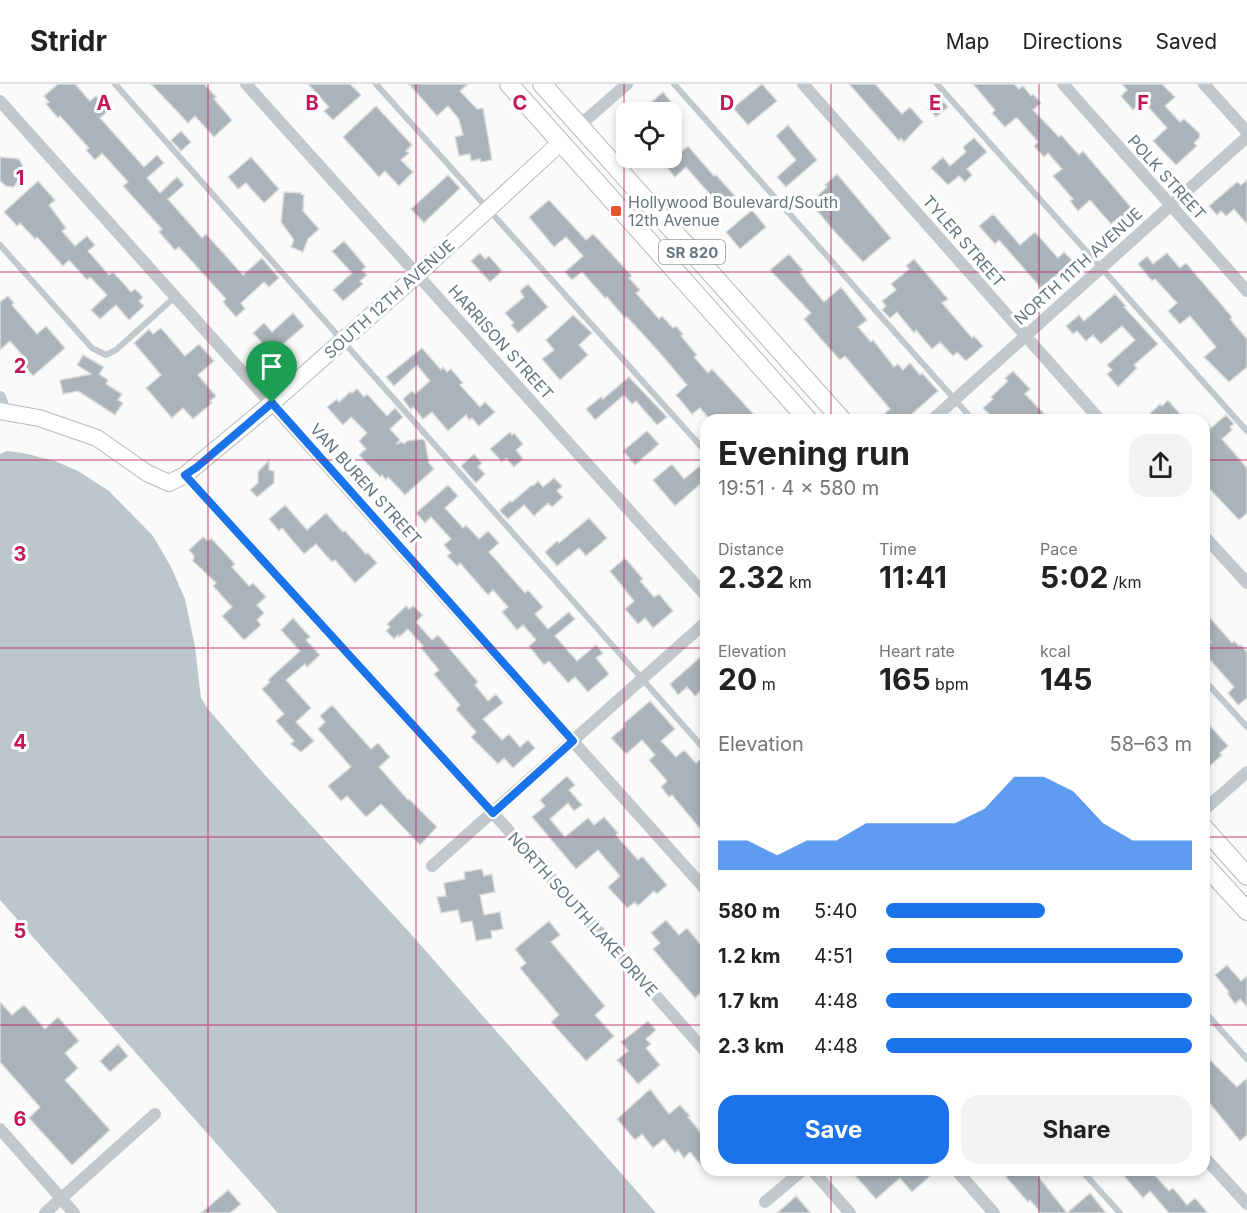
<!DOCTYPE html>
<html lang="en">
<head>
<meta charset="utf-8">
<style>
  :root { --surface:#fff; --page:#f2f2f2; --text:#222; --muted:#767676; --line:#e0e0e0; --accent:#1a73e8 }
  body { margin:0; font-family:Inter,sans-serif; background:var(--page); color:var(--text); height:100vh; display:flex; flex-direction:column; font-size:22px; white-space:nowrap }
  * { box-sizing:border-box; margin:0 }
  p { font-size:20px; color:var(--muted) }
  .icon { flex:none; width:33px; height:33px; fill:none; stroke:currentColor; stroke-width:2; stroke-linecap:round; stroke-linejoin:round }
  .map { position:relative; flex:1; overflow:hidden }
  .details { position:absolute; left:700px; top:330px; width:510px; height:762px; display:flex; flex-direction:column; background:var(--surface); border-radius:18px; box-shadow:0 3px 9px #0003 }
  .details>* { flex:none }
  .tools { position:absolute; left:616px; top:18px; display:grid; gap:12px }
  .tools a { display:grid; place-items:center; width:66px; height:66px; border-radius:12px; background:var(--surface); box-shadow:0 3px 9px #0003; font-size:30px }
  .pin { position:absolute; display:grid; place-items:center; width:51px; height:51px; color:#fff; margin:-62px -26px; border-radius:50% 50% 50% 0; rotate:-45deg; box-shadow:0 0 6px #0007 }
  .pin .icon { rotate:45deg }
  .round { display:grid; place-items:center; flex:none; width:63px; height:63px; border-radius:18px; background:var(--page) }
  .head { display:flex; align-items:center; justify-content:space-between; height:102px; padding:0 18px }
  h1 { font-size:33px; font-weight:700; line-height:45px }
  .metrics { display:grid; grid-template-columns:repeat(3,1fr); gap:9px; height:102px; padding:6px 18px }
  .metrics div { display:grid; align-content:center }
  .metrics b { font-size:30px; font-weight:700 }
  .metrics small { font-size:16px; font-weight:400 }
  .metrics p { font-size:16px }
  .chart { height:168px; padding:12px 18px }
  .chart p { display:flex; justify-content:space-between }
  .chart svg { width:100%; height:108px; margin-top:6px; fill:var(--accent); opacity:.7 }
  .button { display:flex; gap:12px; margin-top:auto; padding:12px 18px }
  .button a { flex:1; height:69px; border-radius:18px; background:var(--accent); color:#fff; font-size:24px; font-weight:700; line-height:69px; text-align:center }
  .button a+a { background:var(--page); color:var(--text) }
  ul { padding:0 18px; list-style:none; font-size:20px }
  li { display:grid; grid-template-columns:96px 72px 1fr; align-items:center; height:45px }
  li i { height:15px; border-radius:8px; background:var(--accent) }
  header { display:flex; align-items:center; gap:36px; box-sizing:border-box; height:84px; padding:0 30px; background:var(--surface); border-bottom:2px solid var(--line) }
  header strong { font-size:28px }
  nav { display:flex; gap:33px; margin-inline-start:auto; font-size:21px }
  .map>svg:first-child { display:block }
</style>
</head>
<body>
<header>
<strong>Stridr</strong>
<nav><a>Map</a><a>Directions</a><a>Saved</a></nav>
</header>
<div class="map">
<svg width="1247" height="1129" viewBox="0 0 1247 1129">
  <rect width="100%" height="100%" fill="#fafaf8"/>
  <!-- water -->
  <path fill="#bbc7cb" d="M7 367 23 369 55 377 78 387 109 407 153 452 171 483 185 515 195 563 201 614 208 625 264 690 410 849 656 1129H278L0 816V370Z"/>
  <!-- building -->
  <path fill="#aab3b9" stroke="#dcdcda" stroke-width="1.5" d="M58 0H75L90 17 96 12 109 26 100 34 144 83 157 71 164 79 147 94 160 109 177 93 184 101 168 115 202 154 206 150 243 191 262 174 279 194 269 203 264 198 241 219 245 225 236 233 223 218 226 215 179 163 175 166 159 148 162 145 123 102 128 98 102 69 95 76 86 66 89 64 60 32 58 34 46 20 49 18 44 12Z
    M151 0H204L216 13 214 15 232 36 214 53 195 32 188 39Z
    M308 0H350L361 11 333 36 324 27 329 23Z
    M409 0H468L460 7 477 25 483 24 492 76 481 78 480 75 471 77 470 70 459 72 455 53 463 51 459 35 448 22 437 32Z
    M762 0 777 17 748 41 733 24Z
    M849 0H875L902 30 910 23 923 38 904 58 901 54 899 57Z
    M973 0H1014L1019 5 1023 2 1031 12 1033 10 1041 19 1033 26 1059 53 1061 51 1079 71 1083 67 1134 127 1124 136 1121 132 1111 140 1090 116 1078 127 1070 117 1073 115 1053 92 1062 85 1048 69 1044 73 1034 62 1038 58 1019 36 1016 34 1005 43 992 29 995 26Z
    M1122 0H1162L1175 13 1165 22 1180 38 1184 35 1199 49 1200 53 1194 59 1197 62 1176 81 1153 57 1167 44 1143 17 1133 26 1121 12 1127 6Z
    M663 8 671 18V28H640Z
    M939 13 948 23 936 33 927 23Z
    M376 22 412 61 406 67 409 69 401 76 413 88 399 102 385 87 379 93 343 53Z
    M788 41 817 76 786 103 777 93 796 76 776 52Z
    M181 47 191 58 181 67 171 56Z
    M974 54 987 68 967 85 972 91 965 98 959 92 948 101 931 84 943 73 950 82 966 68 963 63Z
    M672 56 682 67 688 62 714 92 716 91 735 112 722 124 686 83 675 93 659 74H672Z
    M0 73 19 75 24 85 14 103 6 102 0 97Z
    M251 73 279 105 264 119 246 99 238 105 228 93Z
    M837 90 891 154 863 178 834 147 814 123 817 121 812 117 827 103 825 101Z
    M448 91 460 104 424 139 411 125Z
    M1247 96V140L1234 125 1226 132 1221 127 1217 131 1209 122 1237 98 1241 101Z
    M38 97 55 116 49 121 66 144 62 147 75 162 87 152 95 161 88 167 109 191 113 188 131 208 135 205 143 213 139 217 144 222 129 236 116 221 100 235 91 226 107 211 90 193 87 196 69 176 63 182 37 153 35 155 20 139 17 142 4 128Z
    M284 108 301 109V111H304L303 127 319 145 308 155 303 168 291 163 294 156 281 138Z
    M549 116 586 156 593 150 598 155 632 192 629 194 640 206 636 209 659 235 662 232 673 244 676 242 683 250 681 252 697 271 694 273 708 289 712 285 759 336H710L700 324 692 330 676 311 687 301 660 269 627 233 625 234 607 213 605 214 582 188 572 196 565 188 583 172 566 153 554 163 529 133Z
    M752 126 766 143 740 165 726 148Z
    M993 130 1020 161 1035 148 1058 174 1064 168 1073 177 1041 204 999 156 995 160 979 142Z
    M344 157 366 183 362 186 367 191 360 197 363 200 343 217 333 206 352 189 332 167Z
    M480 169 485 175 489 172 502 187 490 198 471 177Z
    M1167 169 1180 184 1186 179 1232 233 1230 235 1247 255V283L1229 298 1204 273 1216 263 1190 232 1180 240 1168 227 1177 219 1155 195 1152 197 1138 180 1147 172 1153 180Z
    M789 170 803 186 800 188 808 199 824 218 841 203 867 236 858 243 871 258 873 256 894 283 898 280 903 286 910 279 920 291 922 289 938 307 905 336H891L885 329 890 325 845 272 840 276 820 254 804 235 811 229 770 186Z
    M914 175 948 215 942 219 972 254 974 252 983 262 966 277 957 268 953 272 940 258 932 265 916 246 914 249 897 228 890 234 882 226 886 222 882 217 896 206 891 200 909 185 906 182Z
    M528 200 548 223 518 249 511 241 514 239 505 229 524 213 520 207Z
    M1115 210 1126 222 1124 223 1158 260 1134 281 1137 284 1118 303 1107 290 1112 286 1107 281 1135 256 1122 242 1101 260 1093 251 1086 257 1077 247 1073 250 1066 242 1079 231 1084 237Z
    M8 212 14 219 12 221 37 250 46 242 65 264 33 292 19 276 23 272 10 257 0 266V218Z
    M293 229 304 242 275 267 274 265 271 268 253 249 264 239 272 248Z
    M573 231 592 249 579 261 588 271 560 296 542 275 554 266 546 256Z
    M161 244 185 272 199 260 214 277 198 291 216 312 210 317 212 319 193 335 183 324 172 334 146 304 161 291 134 259 149 245 153 250Z
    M422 264 441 286 443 283 447 288 451 285 463 299 460 301 480 323 485 318 495 328 479 342 472 334 469 336 466 331 448 347 432 328 423 335 413 323 411 326 403 315 412 307 415 310 430 297 417 281 394 302 386 293Z
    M83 271 104 283 99 290 108 296 106 300 122 310 118 316 123 319 115 331 78 307 63 310 60 296 91 290 77 281Z
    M1013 287 1030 305 1025 310 1050 336H1005L1000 331 995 336 983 324 993 315 991 313 1008 297 1005 294Z
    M629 293 667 333 657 341 636 317 632 320 624 311 595 336 586 325 601 313 603 315Z
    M357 305 364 313 367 310 387 332 395 324 403 333 390 345 400 356 396 360 402 358 404 360 407 357 422 355 425 357 429 379 434 385 405 411 388 393 386 396 382 391 380 393 359 371 366 365 359 357 367 349 351 333 343 341 327 323 337 315 339 318 350 308 352 309Z
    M1168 316 1185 336H1143L1160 320 1162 322Z
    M1226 331 1234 340 1230 343 1232 346 1222 355 1247 384V429L1239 436 1204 399V336L1211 344Z
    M647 347 659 360 635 381 623 367Z
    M510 348 512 351 514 349 523 360 516 366 523 375 514 383 506 374 502 378 490 365Z
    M474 370 482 379 478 383 485 390 476 399 461 382Z
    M269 376V386L274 387V399L257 413 250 406 258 399V388Z
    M706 377V395L675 422 653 396 672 380 684 395Z
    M554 394 562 402 557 407 563 413 552 423 548 419 534 432 524 421 508 435 501 428 500 426 510 417 512 418 532 401 533 402 538 397 543 403Z
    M448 401 458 412 445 424 463 444 466 441 479 455 488 447 499 459 489 468 525 509 528 506 543 523 535 530 548 545 569 528 575 535 555 552 577 577 596 561 603 569 596 574 609 590 588 608 575 593 568 599 549 577 544 581 529 562 536 556 523 541 517 546 502 528 508 523 493 506 488 511 460 479 457 482 447 472 451 469 444 461 451 455 431 433 425 439 416 429Z
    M285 421 307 446 326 429 343 448 345 447 366 470 368 469 377 479 355 499 335 476 332 478 316 460 304 470 282 444 279 447 269 435Z
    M589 434 607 454 586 472 579 464 557 482 545 468 557 457 559 459Z
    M203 453 208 457 211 454 235 480 232 483 249 502 253 499 266 513 257 521 264 529 257 536 261 541 244 556 222 532 232 523 213 502 216 499 193 477 194 472 189 466Z
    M625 474 643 495 640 497 654 513 659 510 673 527 653 544 645 534 638 540 625 525 634 517 610 487Z
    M406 522 409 525 413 522 423 531 416 538 432 556 438 551 478 598 475 601 488 617 496 610 503 619 483 635 502 656 509 650 520 663 528 656 535 664 513 684 504 674 498 680 471 653 476 648 456 625 460 621 434 590 439 586 421 564 423 562 408 545 399 553 398 551 394 555 386 547 390 543 387 540Z
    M1204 527 1232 559 1234 557 1239 562 1241 561 1247 568V614L1238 621 1228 609 1234 603 1204 569V564L1211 558 1204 551Z
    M293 534 310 553 306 556 320 571 307 583 305 580 286 596 311 624 296 638 314 657 301 668 291 660 294 657 276 637 284 630 262 605 270 598 268 596 300 567 281 546Z
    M706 568V602L695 612 687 603 678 611 670 600Z
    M650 617 675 645 661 657 676 673 684 666 696 679 704 672H706V752L672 711 669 713 661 703 667 697 649 676 655 671 642 656 626 670 611 654 625 642 623 640Z
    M332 621 371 665 378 659 390 673 379 683 408 716 409 715 437 743 420 761 381 720 366 733 347 712 341 717 328 702 351 683 318 645 325 638 320 632Z
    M1204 635 1228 662 1220 669 1222 671 1204 687Z
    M567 692 575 701 569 706 582 721 574 727 568 719 550 735 565 753 588 734 594 741 604 733 618 749 616 751 638 776 642 772 667 801 657 810 654 807 638 822 635 818 627 824 608 803 620 792 598 766 576 785 532 733 545 722 540 716Z
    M482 785 484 792 492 790 495 808 480 811 484 831 500 828 503 845 491 847 492 854 476 857 472 837 461 839 458 826 441 829 437 813 446 812 444 799 465 795 464 788Z
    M666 836 679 851 687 844 706 867V904L695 914 653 865 660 859 651 849Z
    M549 837 560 851 551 858 605 922 595 931 614 952 586 977 551 938 559 931 520 884 526 879 515 865Z
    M1227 881 1241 897 1247 892V923L1240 915 1235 920 1227 909 1229 908 1215 891Z
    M0 918 12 931 24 921 45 945 58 933 79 957 65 969 78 984 65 996 110 1046 72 1081 29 1034 40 1023 0 978Z
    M648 937 656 946 646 955 651 960 646 964 660 981 638 1000 617 976 628 967 621 958Z
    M118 960 128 972 110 988 100 977Z
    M1204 970 1237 1003 1247 994V1051L1240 1057 1204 1012Z
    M650 1005 669 1030 680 1021 690 1032 688 1033 706 1055V1087L690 1068 684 1074 678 1066 675 1069 664 1055 653 1064 642 1050 635 1056 617 1035Z
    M850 1086H925L930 1092 912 1108 900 1094 876 1115Z
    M1014 1086H1033L1067 1129 1090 1109 1106 1129H1041L1030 1116 1028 1118 1006 1093Z
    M1119 1086H1150L1169 1107 1173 1104 1187 1121 1195 1114 1208 1129H1169L1150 1107 1143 1114Z
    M228 1106 241 1120 230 1129H201Z
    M796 1112 811 1129H777Z"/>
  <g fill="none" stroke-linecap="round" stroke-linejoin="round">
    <!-- secondary casing -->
    <g stroke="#b3babf" stroke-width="18">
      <path id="secondary" d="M0 327 39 334 97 354 147 389 169 399 185 391 272 319 418 190 561 58"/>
    </g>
    <!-- primary casing -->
    <g stroke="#b5babe" stroke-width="20">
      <path id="primary" d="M509 0 808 336
        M542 0 842 336
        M1204 744 1247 792
        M1204 780 1247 827"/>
    </g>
    <!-- lane -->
    <path stroke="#c3c8cc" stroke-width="6" d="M115 0 706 667
      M376 0 706 368
      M674 0 973 336
      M937 0 1247 347
      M0 161 92 264 106 271 116 266 176 212
      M1204 596 1247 643
      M1204 927 1247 975
      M1081 1086 1120 1129"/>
    <!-- street -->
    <path stroke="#c3c8cc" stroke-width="12" d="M246 0 706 512
      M803 0 1100 336
      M1063 0 1247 207
      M1204 0 1247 48
      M0 17 706 806
      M579 42 627 0
      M0 313 5 327
      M932 336 1247 53
      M185 391 493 729 706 968
      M1204 452 1247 499
      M1204 726 1247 688
      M432 782 706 538
      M0 1045 74 1129
      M1204 1073 1247 1120
      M812 1086 850 1129
      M956 1086 994 1129
      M765 1118 803 1086
      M45 1129 155 1030"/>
    <!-- secondary -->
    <use href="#secondary" stroke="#fff" stroke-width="16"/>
    <!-- primary -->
    <use href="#primary" stroke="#fff" stroke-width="18"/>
  </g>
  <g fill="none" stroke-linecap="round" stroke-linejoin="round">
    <!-- route casing -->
    <g stroke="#fff" stroke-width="12">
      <path id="route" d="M272 319 573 657 493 729 185 391 197 383Z"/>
    </g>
    <!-- route -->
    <use href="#route" stroke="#1a73e8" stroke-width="8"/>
  </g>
  <!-- grid -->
  <path fill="none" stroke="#c2185b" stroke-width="1.5" stroke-opacity="0.55" d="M208 0V1129M416 0V1129M624 0V1129M831 0V336M1039 0V336M0 188H1247M0 376H706M1204 376H1247M0 564H706M1204 564H1247M0 753H706M1204 753H1247M0 941H706M1204 941H1247M831 1086V1129M1039 1086V1129"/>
  <!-- markers -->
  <rect fill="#e4572e" stroke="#fff" stroke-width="2" x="610" y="121" width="12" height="12" rx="3"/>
  <g text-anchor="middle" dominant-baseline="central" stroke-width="6" stroke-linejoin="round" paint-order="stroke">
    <!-- shield labels -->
    <rect fill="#fff" stroke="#939fa8" stroke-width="1.5" x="659" y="156" width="66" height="24" rx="4.5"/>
    <g font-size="15" font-weight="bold" fill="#657683">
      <text x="692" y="168">SR 820</text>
    </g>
    <!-- street labels -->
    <g font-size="16" fill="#657683" stroke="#fff">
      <text transform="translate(1167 93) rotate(48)">POLK STREET</text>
      <text transform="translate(964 157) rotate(49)">TYLER STREET</text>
      <text transform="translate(1078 182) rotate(-42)">NORTH 11TH AVENUE</text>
      <text transform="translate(389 215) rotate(-42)">SOUTH 12TH AVENUE</text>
      <text transform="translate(501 258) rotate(48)">HARRISON STREET</text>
      <text transform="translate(366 400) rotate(48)">VAN BUREN STREET</text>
      <text transform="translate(583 830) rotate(48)">NORTH SOUTH LAKE DRIVE</text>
    </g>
    <!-- poi labels -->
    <g font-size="16" fill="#657683" stroke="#fff" text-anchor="start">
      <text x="628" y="118">Hollywood Boulevard/South<tspan x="628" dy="18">12th Avenue</tspan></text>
    </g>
  </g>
  <g font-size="20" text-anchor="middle" font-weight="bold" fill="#c2185b" stroke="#fff" stroke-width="6" stroke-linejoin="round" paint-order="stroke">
    <text x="104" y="26">A</text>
    <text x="312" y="26">B</text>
    <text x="520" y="26">C</text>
    <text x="727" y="26">D</text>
    <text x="935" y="26">E</text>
    <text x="1143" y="26">F</text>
    <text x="20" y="101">1</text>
    <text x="20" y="289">2</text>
    <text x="20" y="477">3</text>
    <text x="20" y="665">4</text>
    <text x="20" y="854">5</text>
    <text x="20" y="1042">6</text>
  </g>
</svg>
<div class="tools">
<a><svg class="icon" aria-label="locate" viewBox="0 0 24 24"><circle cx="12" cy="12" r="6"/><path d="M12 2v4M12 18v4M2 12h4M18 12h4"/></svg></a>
</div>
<div class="pin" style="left:272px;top:319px;background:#1e9e55"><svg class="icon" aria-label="arrive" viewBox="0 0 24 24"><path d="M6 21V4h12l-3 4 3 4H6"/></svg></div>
<section class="details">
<div class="head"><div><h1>Evening run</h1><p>19:51 · 4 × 580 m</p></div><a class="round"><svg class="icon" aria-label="share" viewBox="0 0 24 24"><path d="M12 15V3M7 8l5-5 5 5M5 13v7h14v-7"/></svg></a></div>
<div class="metrics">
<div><p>Distance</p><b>2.32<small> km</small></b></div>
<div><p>Time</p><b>11:41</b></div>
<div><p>Pace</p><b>5:02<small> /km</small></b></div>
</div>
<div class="metrics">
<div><p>Elevation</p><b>20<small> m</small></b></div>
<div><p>Heart rate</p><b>165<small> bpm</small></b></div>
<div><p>kcal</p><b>145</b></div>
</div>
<div class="chart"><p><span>Elevation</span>58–63 m</p>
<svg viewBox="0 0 160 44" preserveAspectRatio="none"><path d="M0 44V32L10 32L20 38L30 32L40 32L50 25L60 25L70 25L80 25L90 19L100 6L110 6L120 12L130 25L140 32L150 32L160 32V44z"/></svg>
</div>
<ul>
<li><b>580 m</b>5:40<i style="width:52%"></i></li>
<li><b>1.2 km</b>4:51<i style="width:97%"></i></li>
<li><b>1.7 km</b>4:48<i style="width:100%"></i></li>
<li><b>2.3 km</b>4:48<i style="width:100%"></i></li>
</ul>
<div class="button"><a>Save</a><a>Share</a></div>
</section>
</div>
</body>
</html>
